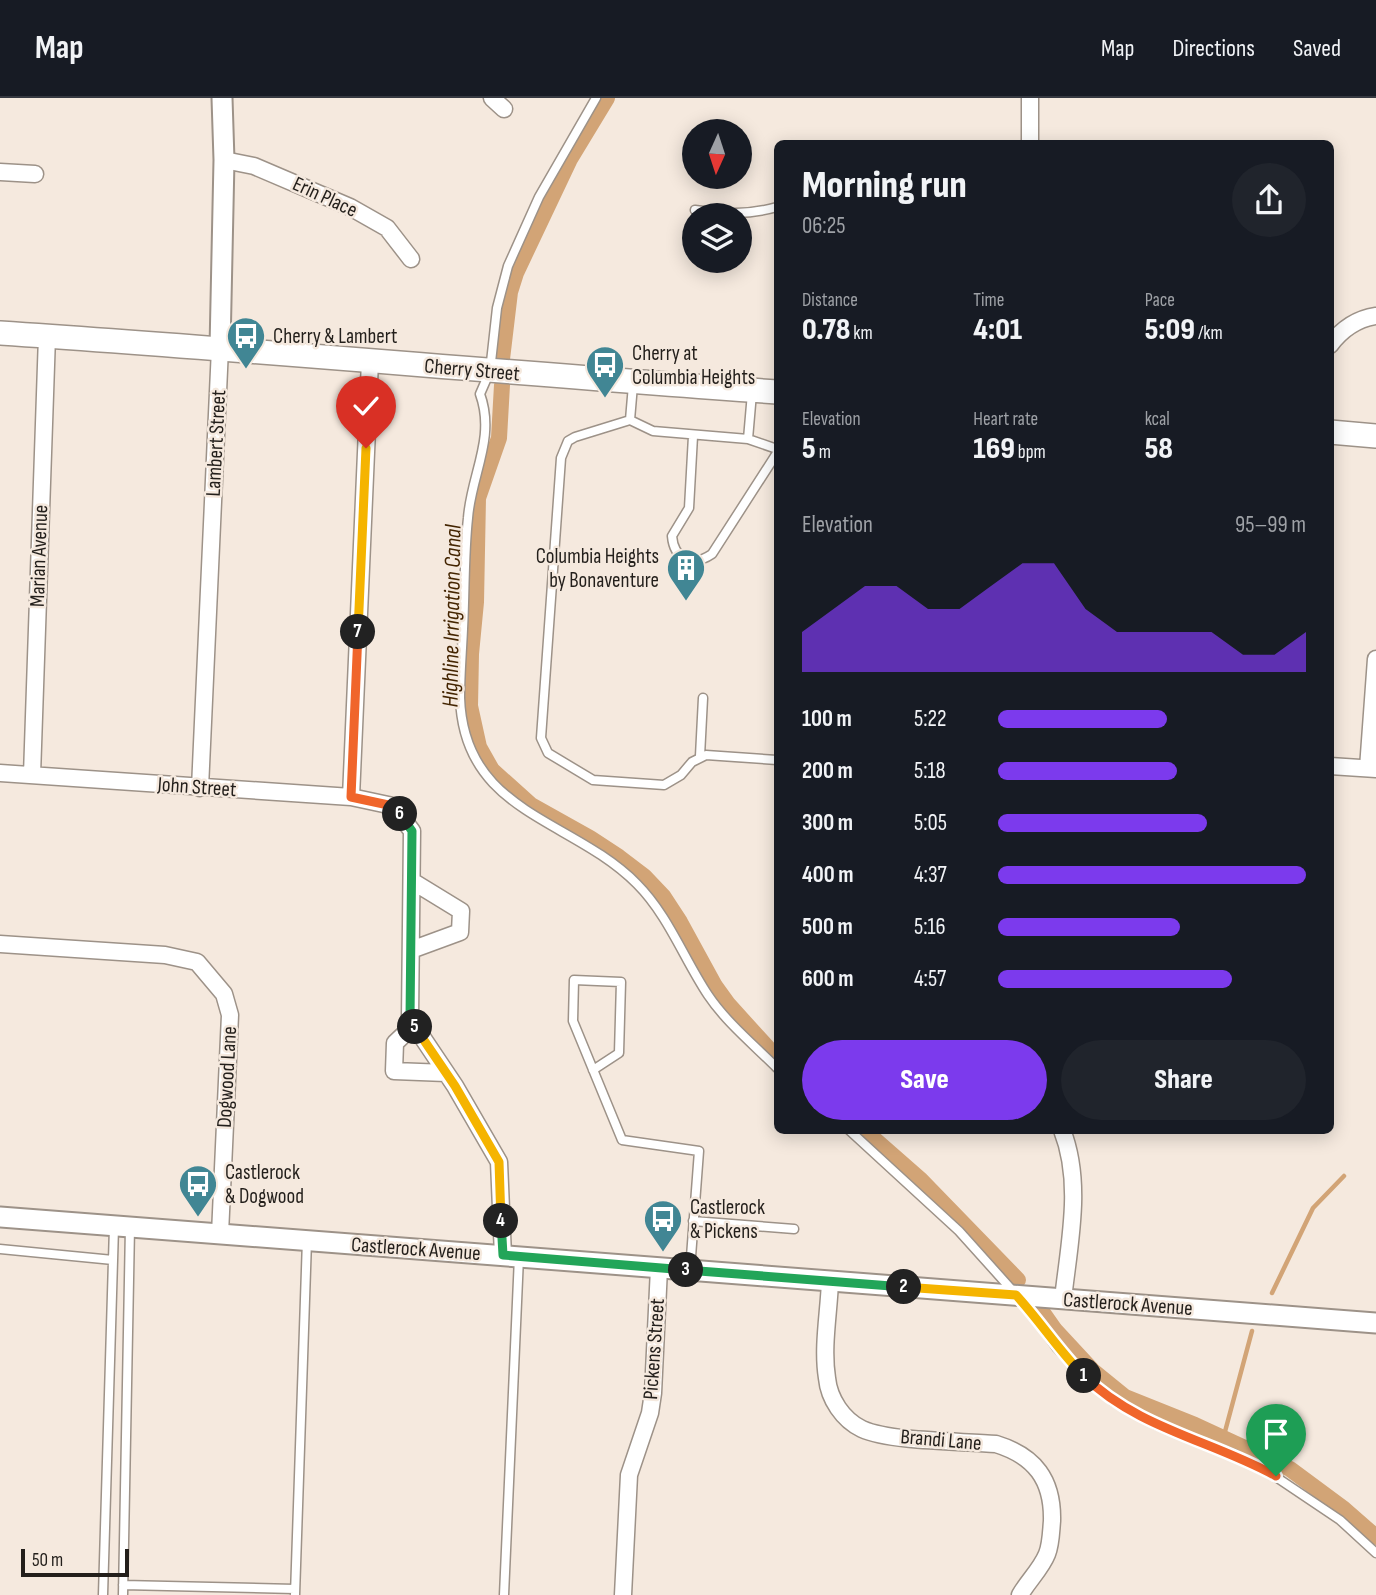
<!DOCTYPE html>
<html lang="en">
<head>
<meta charset="utf-8">
<style>
  :root { --surface:#171b24; --page:#20242c; --text:#f1f3f6; --muted:#9ea1a6; --line:#363941; --accent:#7c3aed }
  body { margin:0; font-family:"Sofia Sans Condensed",sans-serif; background:var(--page); color:var(--text); height:100vh; display:flex; flex-direction:column; font-size:26px; white-space:nowrap }
  * { box-sizing:border-box; margin:0 }
  p { font-size:23px; color:var(--muted) }
  .icon { flex:none; width:38px; height:38px; fill:none; stroke:currentColor; stroke-width:2; stroke-linecap:round; stroke-linejoin:round }
  .map { position:relative; flex:1; overflow:hidden }
  .drawer { position:absolute; left:774px; top:42px; width:560px; height:994px; display:flex; flex-direction:column; background:var(--surface); border-radius:10px; box-shadow:0 4px 18px #0003 }
  .drawer>* { flex:none }
  .needle { width:46px; rotate:183deg }
  .buttons { position:absolute; left:682px; top:21px; display:grid; gap:14px }
  .buttons a { display:grid; place-items:center; width:70px; height:70px; border-radius:50%; background:var(--surface); box-shadow:0 4px 18px #0003; font-size:35px }
  .scale { position:absolute; left:21px; bottom:18px; width:108px; box-sizing:border-box; padding-left:7px; border:4px solid #231f1b; border-top:0; font-size:19px; line-height:24px; white-space:nowrap; color:#231f1b; -webkit-text-stroke:5px #f5e9de; paint-order:stroke }
  .pin { position:absolute; display:grid; place-items:center; width:60px; height:60px; color:#fff; margin:-72px -30px; border-radius:50% 50% 50% 0; rotate:-45deg; box-shadow:0 0 7px #0007 }
  .pin .icon { rotate:45deg }
  .km { position:absolute; width:35px; height:35px; margin:-18px; border-radius:50%; background:#222; color:#fff; font-size:19px; line-height:35px; text-align:center }
  .round { display:grid; place-items:center; flex:none; width:74px; height:74px; border-radius:37px; background:var(--page) }
  .head { display:flex; align-items:center; justify-content:space-between; height:119px; padding:0 28px }
  h1 { font-size:38px; font-weight:800; line-height:52px }
  .stats { display:grid; grid-template-columns:repeat(3,1fr); gap:10px; height:119px; padding:7px 28px }
  .stats div { display:grid; align-content:center }
  .stats b { font-size:30px; font-weight:800 }
  .stats small { font-size:19px; font-weight:400 }
  .stats p { font-size:19px }
  .chart { height:196px; padding:14px 28px }
  .chart p { display:flex; justify-content:space-between }
  .chart svg { width:100%; height:126px; margin-top:7px; fill:var(--accent); opacity:.7 }
  .cta { display:flex; gap:14px; margin-top:auto; padding:14px 28px }
  .cta a { flex:1; height:80px; border-radius:42px; background:var(--accent); color:#fff; font-size:28px; font-weight:800; line-height:80px; text-align:center }
  .cta a+a { background:var(--page); color:var(--text) }
  ul { padding:0 28px; list-style:none; font-size:23px }
  li { display:grid; grid-template-columns:112px 84px 1fr; align-items:center; height:52px }
  li i { height:18px; border-radius:9px; background:var(--accent) }
  header { display:flex; align-items:center; gap:42px; box-sizing:border-box; height:98px; padding:0 35px; background:var(--surface); border-bottom:2px solid var(--line) }
  header strong { font-size:33px }
  nav { display:flex; gap:38px; margin-inline-start:auto; font-size:24px }
  .map>svg:first-child { display:block }
</style>
</head>
<body>
<header>
<strong>Map</strong>
<nav><a>Map</a><a>Directions</a><a>Saved</a></nav>
</header>
<div class="map">
<svg width="1376" height="1497" viewBox="0 0 1376 1497">
  <rect width="100%" height="100%" fill="#f5e9de"/>
  <g fill="none" stroke-linecap="round" stroke-linejoin="round">
    <!-- stream -->
    <path stroke="#d2a476" stroke-width="4.5" d="M1272 1195 1313 1110 1344 1078
      M1223 1341 1252 1233"/>
    <!-- canal -->
    <path stroke="#d2a476" stroke-width="16" d="M502 261 510 194 516 175 570 61 607 0
      M502 287 499 340 478 400 476 504 471 556 470 608 479 649 492 672 531 707 590 740 619 759 644 778 663 798 680 824 715 888 728 906 777 960
      M864 1032 921 1082 1018 1182
      M1041 1212 1055 1232 1093 1273 1125 1299 1195 1327 1290 1371 1344 1411 1376 1439"/>
    <!-- service casing -->
    <g stroke="#9d9288" stroke-width="11">
      <path id="service" d="M596 0 539 99 508 168 497 210 490 273 480 296C496 340 471 377 468 420 464 457 465 494 463 531 462 554 460 577 460 600 464 716 572 720 637 786 668 817 684 861 708 897 726 924 754 947 777 970
        M695 112C723 116 749 117 777 109
        M630 322 633 287
        M693 338 689 410 672 438C674 462 693 469 712 456L777 355
        M748 341 752 295
        M777 351 748 341 653 333 630 322 575 339 568 343 561 360 541 640 548 655 593 682 664 687 681 677 692 664 706 657 777 662
        M700 658 703 600
        M593 972 619 955 621 884 574 882 573 923 622 1042 699 1053 690 1172
        M849 1032 959 1133 1030 1212 1057 1250 1094 1288 1113 1303 1155 1326 1236 1357 1276 1379 1340 1422 1376 1455
        M693 1123 794 1131
        M0 1151 113 1162
        M123 1487 295 1491
        M103 1497 114 1129
        M123 1497 130 1129
        M295 1497 307 1142
        M504 1497 519 1159"/>
    </g>
    <!-- minor casing -->
    <g stroke="#9d9288" stroke-width="19">
      <path id="minor" d="M492 0 504 11
        M1030 46V0
        M224 62 254 68 350 109 387 130 411 161
        M0 74 35 76
        M1330 247C1342 231 1356 221 1376 218
        M1330 668 1376 671
        M1368 670 1376 561
        M0 675 351 699 393 708 412 733 410 921 455 988 499 1064 503 1158
        M32 677 47 238
        M200 690 220 250
        M351 699 370 263
        M0 846 165 857 197 864 224 896 230 917 220 1136
        M411 852 460 834 461 813 412 783
        M414 927 395 945 394 973 446 975
        M1062 1032C1083 1085 1069 1146 1063 1201
        M830 1183C829 1214 822 1249 827 1280 829 1301 843 1322 862 1331 891 1344 962 1343 996 1346 1035 1358 1053 1382 1052 1423 1051 1434 1051 1446 1047 1456 1041 1471 1028 1483 1020 1497
        M623 1497 629 1377 650 1315 653 1295 659 1170"/>
    </g>
    <!-- tertiary casing -->
    <g stroke="#9d9288" stroke-width="23">
      <path id="tertiary" d="M220 250 224 62 222 0
        M0 1119 1376 1225"/>
    </g>
    <!-- secondary casing -->
    <g stroke="#9d9288" stroke-width="26">
      <path id="secondary" d="M0 235C259 252 518 276 777 294
        M1330 334 1376 338"/>
    </g>
    <!-- service -->
    <use href="#service" stroke="#fff" stroke-width="8"/>
    <!-- minor -->
    <use href="#minor" stroke="#fff" stroke-width="16"/>
    <!-- tertiary -->
    <use href="#tertiary" stroke="#fff" stroke-width="19"/>
    <!-- secondary -->
    <use href="#secondary" stroke="#fff" stroke-width="23"/>
  </g>
  <g fill="none" stroke-linecap="round" stroke-linejoin="round">
    <!-- split-1 casing -->
    <g stroke="#fff" stroke-width="14">
      <path id="split-1" d="M1084 1278C1137 1330 1213 1343 1276 1378"/>
    </g>
    <!-- split-2 casing -->
    <g stroke="#fff" stroke-width="14">
      <path id="split-2" d="M904 1189 1016 1197C1040 1223 1059 1253 1084 1278"/>
    </g>
    <!-- split-3 casing -->
    <g stroke="#fff" stroke-width="14">
      <path id="split-3" d="M686 1172 904 1189"/>
    </g>
    <!-- split-4 casing -->
    <g stroke="#fff" stroke-width="14">
      <path id="split-4" d="M501 1123 503 1157 686 1172"/>
    </g>
    <!-- split-5 casing -->
    <g stroke="#fff" stroke-width="14">
      <path id="split-5" d="M415 929 455 988 499 1064 501 1123"/>
    </g>
    <!-- split-6 casing -->
    <g stroke="#fff" stroke-width="14">
      <path id="split-6" d="M400 716 412 733 410 920 415 929"/>
    </g>
    <!-- split-7 casing -->
    <g stroke="#fff" stroke-width="14">
      <path id="split-7" d="M358 534 351 699 393 708 400 716"/>
    </g>
    <!-- split-8 casing -->
    <g stroke="#fff" stroke-width="14">
      <path id="split-8" d="M358 534 366 350"/>
    </g>
    <!-- split-1 -->
    <use href="#split-1" stroke="#f0652b" stroke-width="9"/>
    <!-- split-2 -->
    <use href="#split-2" stroke="#f5b400" stroke-width="9"/>
    <!-- split-3 -->
    <use href="#split-3" stroke="#22a559" stroke-width="9"/>
    <!-- split-4 -->
    <use href="#split-4" stroke="#22a559" stroke-width="9"/>
    <!-- split-5 -->
    <use href="#split-5" stroke="#f5b400" stroke-width="9"/>
    <!-- split-6 -->
    <use href="#split-6" stroke="#22a559" stroke-width="9"/>
    <!-- split-7 -->
    <use href="#split-7" stroke="#f0652b" stroke-width="9"/>
    <!-- split-8 -->
    <use href="#split-8" stroke="#f5b400" stroke-width="9"/>
  </g>
  <!-- icons -->
  <defs>
    <g id="bus-pin" transform="scale(2.0125)"><path d="M0 17L-7.5 6A9.5 9.5 0 1 1 7.5 6Z" fill="#418694" stroke="#f5e9de"/><path d="M-5-6H5V4H4V6H2V4H-2V6H-4V4H-5ZM-3.5-4V0h7V-4ZM-3.5 1.2v1.5H-2V1.2ZM2 1.2v1.5H3.5V1.2Z" fill="#fff"/></g>
    <g id="building-pin" transform="scale(2.0125)"><path d="M0 17L-7.5 6A9.5 9.5 0 1 1 7.5 6Z" fill="#418694" stroke="#f5e9de"/><path d="M-4-6H4V6H1V3H-1V6H-4ZM-2.5-4.3h1.7v1.8h-1.7ZM.8-4.3h1.7v1.8H.8ZM-2.5-1h1.7V.8h-1.7ZM.8-1h1.7V.8H.8Z" fill="#fff"/></g>
  </defs>
  <g fill-rule="evenodd">
    <use href="#bus-pin" x="246" y="238"/>
    <use href="#bus-pin" x="605" y="267"/>
    <use href="#building-pin" x="686" y="470"/>
    <use href="#bus-pin" x="198" y="1086"/>
    <use href="#bus-pin" x="663" y="1121"/>
  </g>
  <g text-anchor="middle" dominant-baseline="central" stroke-width="5" stroke-linejoin="round" paint-order="stroke">
    <!-- street labels -->
    <g font-size="21" fill="#231f1b" stroke="#f5e9de">
      <text transform="translate(325 99) rotate(25)">Erin Place</text>
      <text transform="translate(472 272) rotate(5)">Cherry Street</text>
      <text transform="translate(216 345) rotate(-87)">Lambert Street</text>
      <text transform="translate(39 458) rotate(-88)">Marian Avenue</text>
      <text transform="translate(197 689) rotate(4)">John Street</text>
      <text transform="translate(227 979) rotate(-87)">Dogwood Lane</text>
      <text transform="translate(416 1151) rotate(4)">Castlerock Avenue</text>
      <text transform="translate(1128 1206) rotate(4)">Castlerock Avenue</text>
      <text transform="translate(654 1251) rotate(-86)">Pickens Street</text>
      <text transform="translate(941 1342) rotate(5)">Brandi Lane</text>
    </g>
    <!-- poi labels -->
    <g font-size="21" fill="#231f1b" stroke="#f5e9de" text-anchor="start">
      <text x="273" y="238">Cherry &amp; Lambert</text>
      <text x="632" y="255">Cherry at<tspan x="632" dy="24">Columbia Heights</tspan></text>
      <text x="659" y="458" text-anchor="end">Columbia Heights<tspan x="659" dy="24">by Bonaventure</tspan></text>
      <text x="225" y="1074">Castlerock<tspan x="225" dy="24">&amp; Dogwood</tspan></text>
      <text x="690" y="1109">Castlerock<tspan x="690" dy="24">&amp; Pickens</tspan></text>
    </g>
    <!-- water labels -->
    <g font-size="23" font-style="italic" fill="#432400" stroke="#f5e9de">
      <text transform="translate(452 518) rotate(-89)">Highline Irrigation Canal</text>
    </g>
  </g>
</svg>
<div class="buttons">
<a><svg class="needle" viewBox="-14 -14 28 28"><path d="M0-13l5 13h-10z" fill="#e53935"/><path d="M0 13l5-13h-10z" fill="#9ea1a6"/></svg></a>
<a><svg class="icon" aria-label="layers" viewBox="0 0 24 24"><path d="M12 4l9 5-9 5-9-5zM3 14l9 5 9-5"/></svg></a>
</div>
<div class="scale">50 m</div>
<div class="pin" style="left:1276px;top:1378px;background:#1e9e55"><svg class="icon" aria-label="arrive" viewBox="0 0 24 24"><path d="M6 21V4h12l-3 4 3 4H6"/></svg></div>
<div class="pin" style="left:366px;top:350px;background:#d93025"><svg class="icon" aria-label="check" viewBox="0 0 24 24"><path d="M5 12l5 5 9-10"/></svg></div>
<b class="km" style="left:1084px;top:1278px">1</b>
<b class="km" style="left:904px;top:1189px">2</b>
<b class="km" style="left:686px;top:1172px">3</b>
<b class="km" style="left:501px;top:1123px">4</b>
<b class="km" style="left:415px;top:929px">5</b>
<b class="km" style="left:400px;top:716px">6</b>
<b class="km" style="left:358px;top:534px">7</b>
<section class="drawer">
<div class="head"><div><h1>Morning run</h1><p>06:25</p></div><a class="round"><svg class="icon" aria-label="share" viewBox="0 0 24 24"><path d="M12 15V3M7 8l5-5 5 5M5 13v7h14v-7"/></svg></a></div>
<div class="stats">
<div><p>Distance</p><b>0.78<small> km</small></b></div>
<div><p>Time</p><b>4:01</b></div>
<div><p>Pace</p><b>5:09<small> /km</small></b></div>
</div>
<div class="stats">
<div><p>Elevation</p><b>5<small> m</small></b></div>
<div><p>Heart rate</p><b>169<small> bpm</small></b></div>
<div><p>kcal</p><b>58</b></div>
</div>
<div class="chart"><p><span>Elevation</span>95–99 m</p>
<svg viewBox="0 0 160 44" preserveAspectRatio="none"><path d="M0 44V30L10 22L20 14L30 14L40 22L50 22L60 14L70 6L80 6L90 22L100 30L110 30L120 30L130 30L140 38L150 38L160 30V44z"/></svg>
</div>
<ul>
<li><b>100 m</b>5:22<i style="width:55%"></i></li>
<li><b>200 m</b>5:18<i style="width:58%"></i></li>
<li><b>300 m</b>5:05<i style="width:68%"></i></li>
<li><b>400 m</b>4:37<i style="width:100%"></i></li>
<li><b>500 m</b>5:16<i style="width:59%"></i></li>
<li><b>600 m</b>4:57<i style="width:76%"></i></li>
</ul>
<div class="cta"><a>Save</a><a>Share</a></div>
</section>
</div>
</body>
</html>
